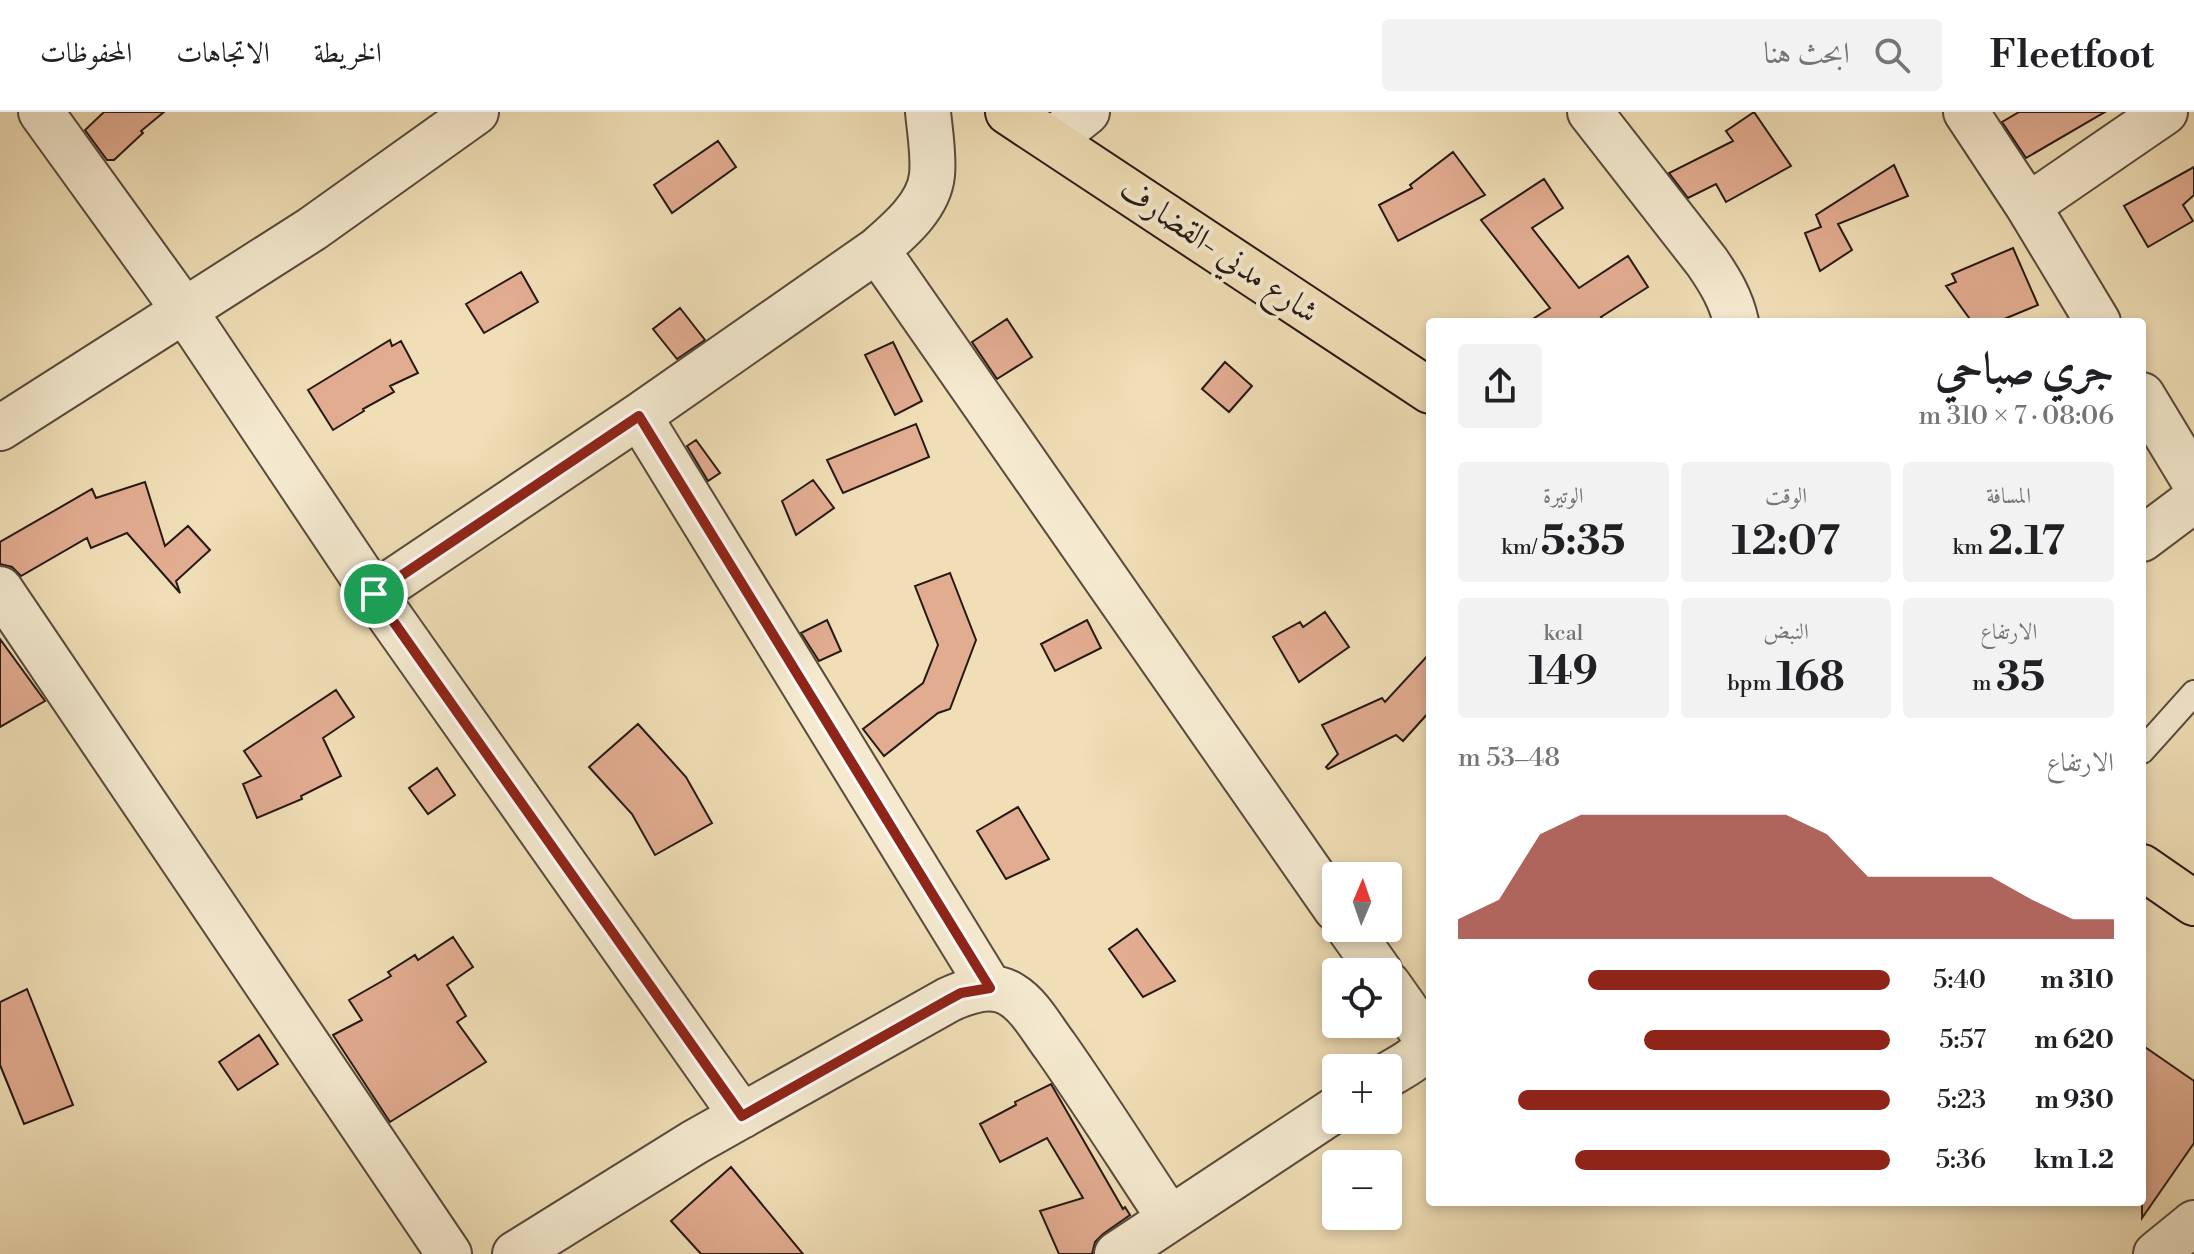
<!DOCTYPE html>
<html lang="ar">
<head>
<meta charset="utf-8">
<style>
  :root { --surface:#fff; --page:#f2f2f2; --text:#202124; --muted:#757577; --line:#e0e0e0; --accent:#8f2418 }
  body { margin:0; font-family:"Libre Bodoni",Amiri,serif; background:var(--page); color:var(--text); direction:rtl; height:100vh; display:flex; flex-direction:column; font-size:30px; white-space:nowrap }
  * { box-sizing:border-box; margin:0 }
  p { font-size:26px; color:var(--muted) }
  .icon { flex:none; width:44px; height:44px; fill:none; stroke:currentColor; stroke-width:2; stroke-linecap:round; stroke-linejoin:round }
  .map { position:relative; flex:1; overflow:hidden; direction:ltr }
  .panel { position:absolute; left:1426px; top:206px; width:720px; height:888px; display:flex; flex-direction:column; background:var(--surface); border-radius:8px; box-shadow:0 4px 12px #0003; direction:rtl }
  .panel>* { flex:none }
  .needle { width:52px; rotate:2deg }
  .buttons { position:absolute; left:1322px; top:750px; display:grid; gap:16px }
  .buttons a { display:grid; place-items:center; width:80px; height:80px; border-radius:8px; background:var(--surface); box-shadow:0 4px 12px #0003; font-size:40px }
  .pin { position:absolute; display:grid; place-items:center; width:68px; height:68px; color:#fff; margin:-34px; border:4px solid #fff; border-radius:50%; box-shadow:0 2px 8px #0007 }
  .round { display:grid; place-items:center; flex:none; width:84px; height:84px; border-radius:8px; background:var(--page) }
  .summary { display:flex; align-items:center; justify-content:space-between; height:136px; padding:0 32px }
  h1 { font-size:44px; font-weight:700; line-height:60px }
  .stats { display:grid; grid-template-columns:repeat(3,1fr); gap:12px; height:136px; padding:8px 32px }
  .stats div { display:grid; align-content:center; border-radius:8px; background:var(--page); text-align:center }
  .stats b { font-size:40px; font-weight:700 }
  .stats small { font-size:22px; font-weight:400 }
  .stats p { font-size:22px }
  .chart { height:224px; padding:16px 32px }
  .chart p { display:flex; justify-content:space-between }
  .chart svg { width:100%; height:144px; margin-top:8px; fill:var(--accent); opacity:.7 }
  ul { padding:0 32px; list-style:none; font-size:26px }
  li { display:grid; grid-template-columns:128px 96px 1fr; align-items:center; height:60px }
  li i { height:20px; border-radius:10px; background:var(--accent) }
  header { display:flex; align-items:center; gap:48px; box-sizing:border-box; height:112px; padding:0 40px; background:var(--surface); border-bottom:2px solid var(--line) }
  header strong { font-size:38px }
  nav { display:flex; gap:44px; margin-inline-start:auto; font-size:28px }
  .search { width:560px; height:72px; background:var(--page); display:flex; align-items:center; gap:20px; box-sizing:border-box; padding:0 28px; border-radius:8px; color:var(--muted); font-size:30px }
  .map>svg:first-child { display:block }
</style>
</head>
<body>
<header>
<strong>Fleetfoot</strong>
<div class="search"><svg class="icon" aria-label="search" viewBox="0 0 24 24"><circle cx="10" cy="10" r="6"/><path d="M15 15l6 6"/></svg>ابحث هنا</div>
<nav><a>الخريطة</a><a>الاتجاهات</a><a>المحفوظات</a></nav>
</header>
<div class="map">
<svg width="2194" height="1142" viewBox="0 0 2194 1142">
  <rect width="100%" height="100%" fill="#f0deb6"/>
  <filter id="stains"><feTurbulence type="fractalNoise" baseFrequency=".0025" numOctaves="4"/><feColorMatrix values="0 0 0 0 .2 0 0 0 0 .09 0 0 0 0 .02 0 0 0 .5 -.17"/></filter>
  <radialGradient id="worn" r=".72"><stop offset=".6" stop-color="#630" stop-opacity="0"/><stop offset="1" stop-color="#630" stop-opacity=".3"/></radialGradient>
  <!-- building -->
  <path fill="#e2ac91" stroke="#261914" stroke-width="2" d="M104 0H164L141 19 143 21 114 48H107L85 18Z
    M1754 0 1791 54 1726 90 1716 72 1688 86 1669 61 1733 29 1726 19Z
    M2019 0H2105L2026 46 2002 10Z
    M718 29 736 55 672 101 654 73Z
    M1453 40 1485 83 1398 129 1379 93 1412 76 1410 73Z
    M1894 53 1908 84 1838 112 1852 138 1820 159 1805 121 1821 115 1816 103Z
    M2194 55V83L2183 93 2193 109 2148 135 2124 94Z
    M1544 67 1563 96 1532 116 1579 176 1628 144 1648 175 1601 205 1605 210H1528L1550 196 1481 108Z
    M2013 136 2038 193 1997 210H1972L1946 174 1956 170 1952 162Z
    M521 160 538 190 484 221 466 192Z
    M680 196 705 228 677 247 653 217Z
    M1007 207 1032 245 997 267 972 230Z
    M390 228 392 234 401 229 418 261 390 274 394 280 363 297 364 299 333 318 308 278Z
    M893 230 922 289 895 303 865 243Z
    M1225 250 1252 274 1229 300 1202 277Z
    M916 312 929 345 843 381 827 348Z
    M696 328 720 361 708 369 687 334Z
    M813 368 834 396 796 423 782 389Z
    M145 370 165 434 188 414 210 438 176 469 180 481 127 421 91 436 87 426 21 464 12 455 0 452V430L92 377 96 386Z
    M950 461 976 528 950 597 938 601 884 644 863 617 923 571 938 533 915 474Z
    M1325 500 1349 535 1299 570 1273 525 1300 510 1303 515Z
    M827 508 841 539 819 549 801 521Z
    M1087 508 1101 536 1055 559 1041 532Z
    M0 527 45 589 0 615Z
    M1430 541V599L1403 629 1396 623 1328 657 1326 655 1338 642 1322 613 1382 586 1385 590Z
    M336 578 354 605 323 626 341 664 301 684 302 687 257 706 243 672 261 664 244 639Z
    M638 612 686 665 712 711 655 743 632 702 589 655Z
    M437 656 455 683 428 702 409 676Z
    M1018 695 1049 747 1006 767 977 719Z
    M1137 817 1175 869 1143 885 1109 837Z
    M453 825 473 855 447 873 466 904 457 910 486 950 390 1010 333 923 362 908 349 888 391 864 388 860 415 843 418 848Z
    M27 877 73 993 24 1012 0 953V890Z
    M259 923 278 952 238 978 219 950Z
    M2142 933 2194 969V1031L2142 1106Z
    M1051 972 1123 1097 1125 1095 1130 1103 1103 1122 1095 1130 1092 1142H1059L1040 1099 1083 1086 1047 1026 1000 1050 980 1012 1016 993 1015 990Z
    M731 1055 803 1142H701L671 1109Z"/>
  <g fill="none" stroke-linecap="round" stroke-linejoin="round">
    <!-- service casing -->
    <g stroke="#584a3c" stroke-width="28">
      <path id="service" d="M2142 639 2194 581"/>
    </g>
    <!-- minor casing -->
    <g stroke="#584a3c" stroke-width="48">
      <path id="minor" d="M41 0 184 198 374 482 742 1004
        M1590 0 1707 150C1720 169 1731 187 1736 210
        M1966 0 2028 94 2098 210
        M1052 28 1087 0
        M2028 94 2165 0
        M877 138 1336 797
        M2142 283 2194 369
        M639 304 990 876
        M0 316 312 117 476 0
        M2142 427 2194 388
        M0 477 449 1142
        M374 482 639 304 877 138C899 119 929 94 932 63 934 43 930 21 928 0
        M1349 816 1380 860
        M1388 872 1424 923C1429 944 1403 953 1388 963
        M515 1142 695 1030 948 888C967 879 993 870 1012 883 1030 894 1042 917 1055 934 1095 991 1132 1050 1170 1107
        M1117 1142 1336 997
        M2156 1142 2194 1111"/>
    </g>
    <!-- trunk casing -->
    <g stroke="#261914" stroke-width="48">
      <path id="trunk" d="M1008 0 1430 279
        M2142 755 2194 791"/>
    </g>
    <!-- service -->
    <use href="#service" stroke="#f5ead0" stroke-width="24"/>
    <!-- minor -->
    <use href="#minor" stroke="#f5ead0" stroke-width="44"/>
    <!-- trunk -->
    <use href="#trunk" stroke="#f0deb6" stroke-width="44"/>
  </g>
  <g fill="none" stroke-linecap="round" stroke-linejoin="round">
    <!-- route casing -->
    <g stroke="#fff" stroke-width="16">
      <path id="route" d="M639 304 990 876 961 881 948 888 742 1004 374 482Z"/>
    </g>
    <!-- route -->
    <use href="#route" stroke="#8f2418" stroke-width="10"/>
  </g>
  <g text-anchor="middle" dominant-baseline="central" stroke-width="8" stroke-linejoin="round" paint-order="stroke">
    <!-- street labels -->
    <g font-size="32" fill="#261914" stroke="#f5ead0">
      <text transform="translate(1219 139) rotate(34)">شارع مدني -القضارف</text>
    </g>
  </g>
  <rect width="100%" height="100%" filter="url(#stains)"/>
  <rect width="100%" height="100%" fill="url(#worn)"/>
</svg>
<div class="buttons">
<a><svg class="needle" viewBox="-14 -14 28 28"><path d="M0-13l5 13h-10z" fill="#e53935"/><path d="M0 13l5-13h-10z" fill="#757577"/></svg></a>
<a><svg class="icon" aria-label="locate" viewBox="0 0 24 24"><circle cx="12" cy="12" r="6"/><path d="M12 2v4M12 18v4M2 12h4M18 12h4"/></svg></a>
<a>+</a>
<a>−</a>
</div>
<div class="pin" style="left:374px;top:482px;background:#1e9e55"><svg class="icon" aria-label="arrive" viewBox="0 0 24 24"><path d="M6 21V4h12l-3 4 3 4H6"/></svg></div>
<section class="panel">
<div class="summary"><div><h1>جري صباحي</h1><p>08:06 · 7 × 310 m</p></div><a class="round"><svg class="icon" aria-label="share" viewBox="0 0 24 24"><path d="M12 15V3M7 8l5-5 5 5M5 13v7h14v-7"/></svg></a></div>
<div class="stats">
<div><p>المسافة</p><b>2.17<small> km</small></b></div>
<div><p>الوقت</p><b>12:07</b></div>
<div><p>الوتيرة</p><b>5:35<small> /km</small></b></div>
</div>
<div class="stats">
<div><p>الارتفاع</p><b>35<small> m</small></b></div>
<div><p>النبض</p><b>168<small> bpm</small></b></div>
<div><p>kcal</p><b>149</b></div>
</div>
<div class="chart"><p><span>الارتفاع</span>48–53 m</p>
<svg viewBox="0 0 160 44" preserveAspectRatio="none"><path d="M0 44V38L10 32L20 12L30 6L40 6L50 6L60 6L70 6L80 6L90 12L100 25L110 25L120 25L130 25L140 32L150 38L160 38V44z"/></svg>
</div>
<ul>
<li><b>310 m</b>5:40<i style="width:70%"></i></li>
<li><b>620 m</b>5:57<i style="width:57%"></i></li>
<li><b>930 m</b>5:23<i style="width:86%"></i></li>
<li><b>1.2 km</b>5:36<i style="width:73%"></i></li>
</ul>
</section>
</div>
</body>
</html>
